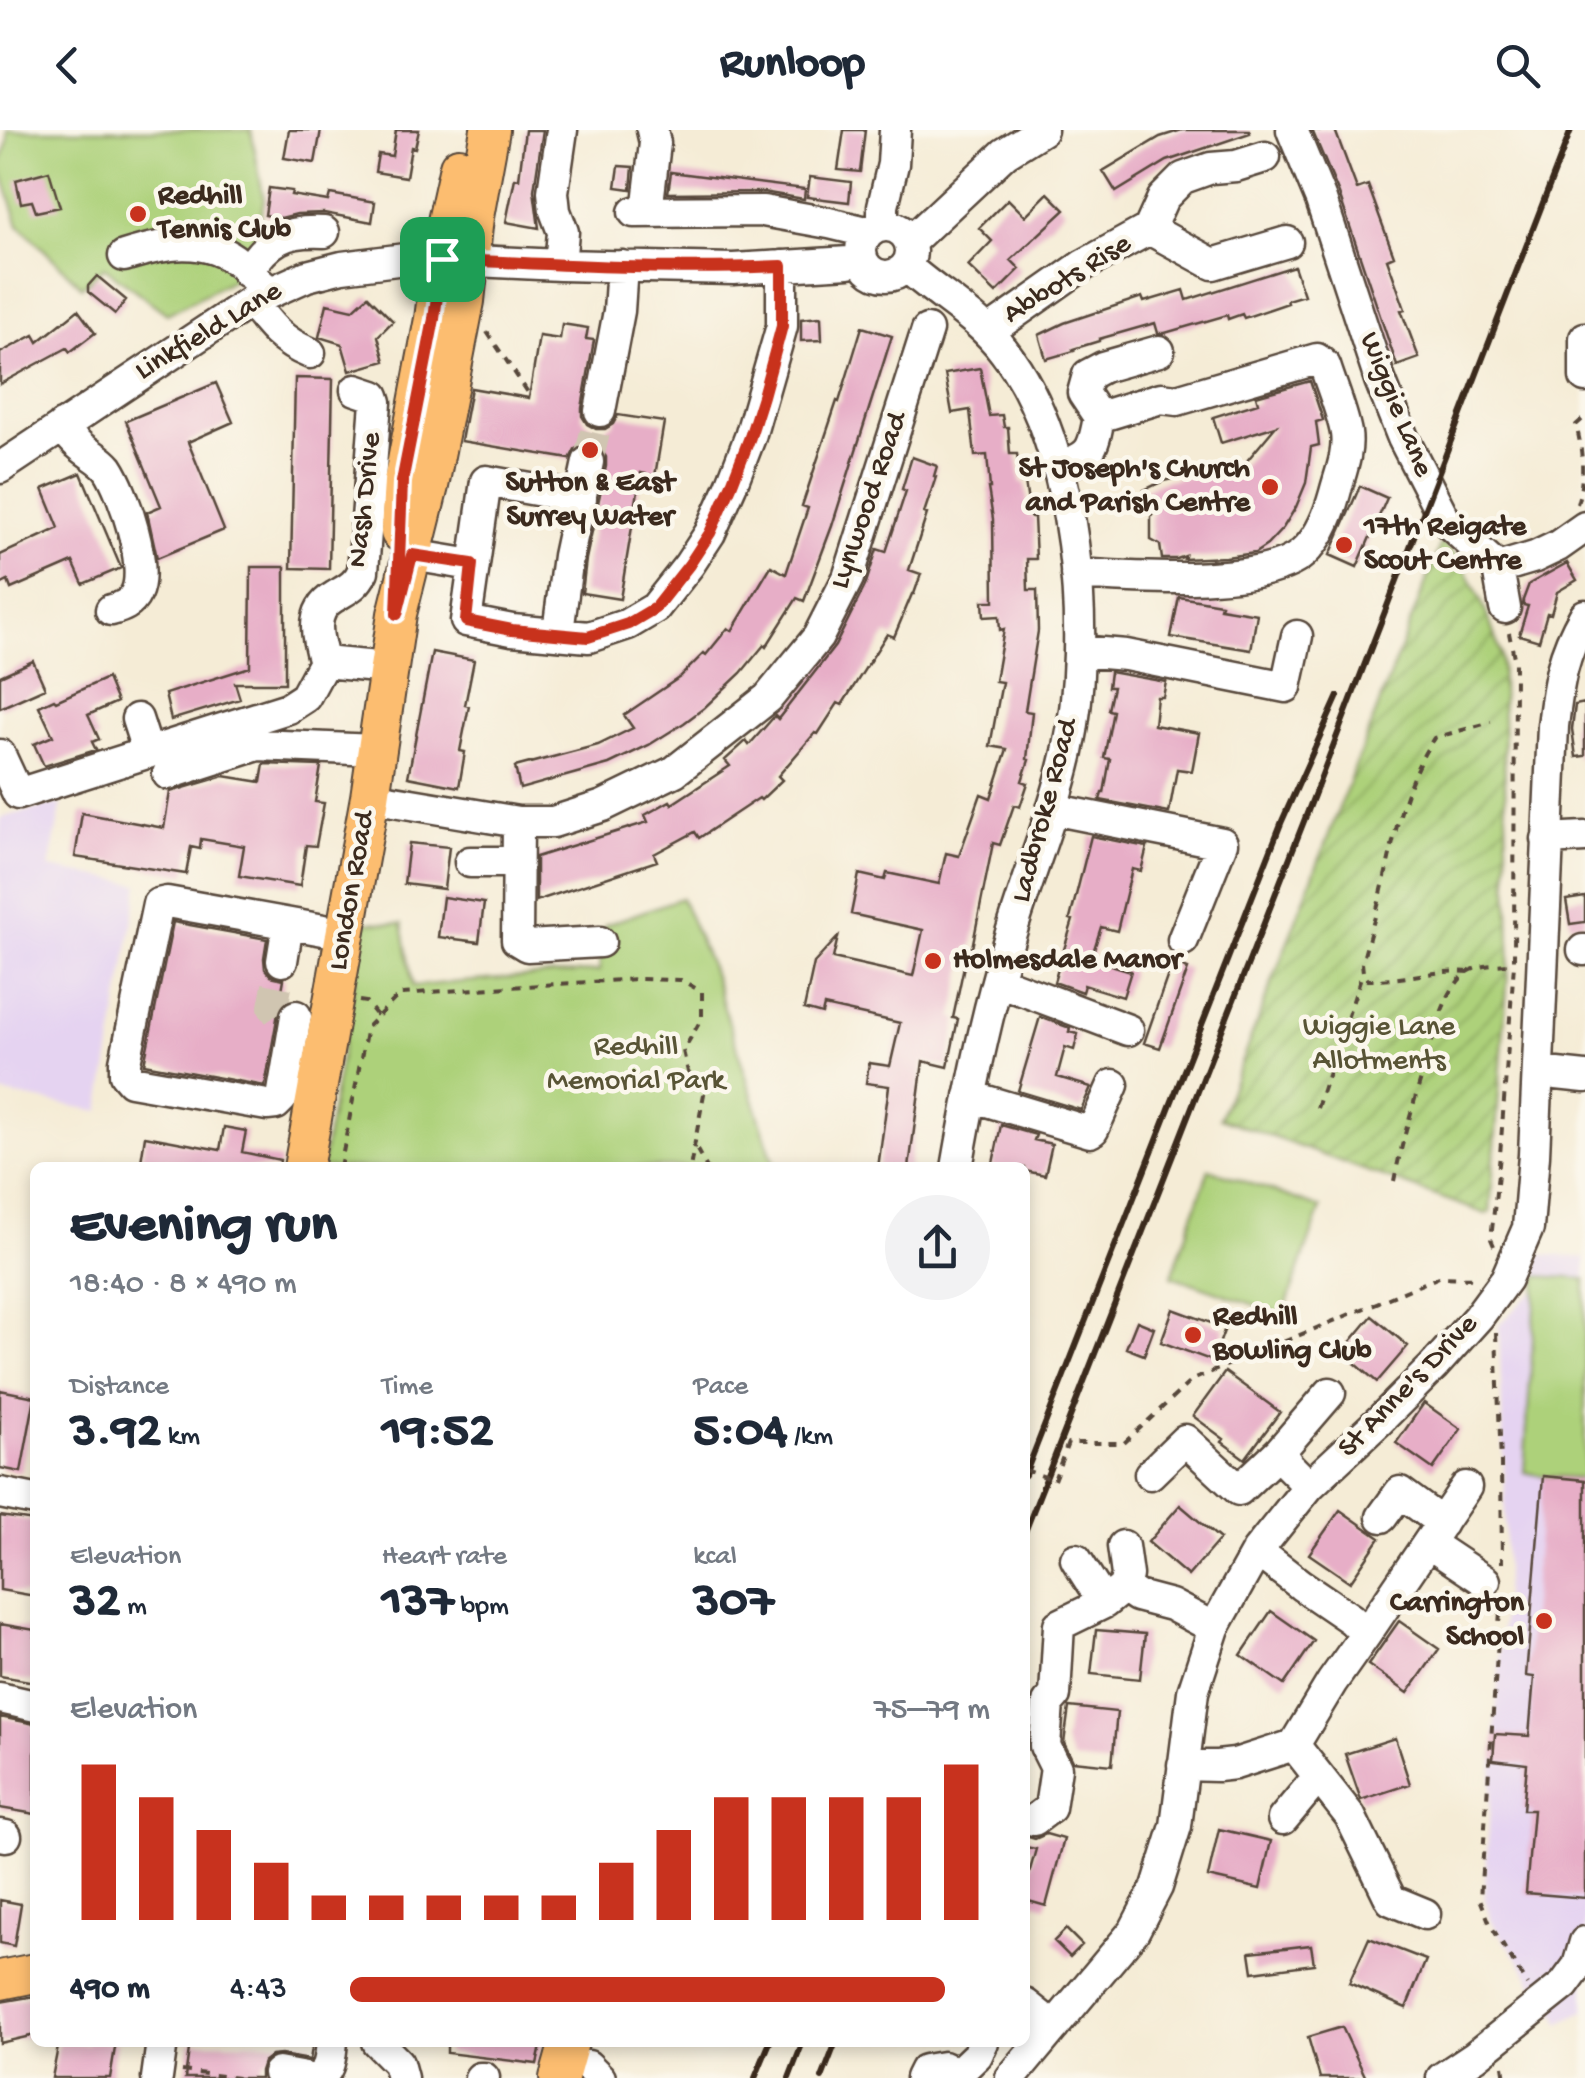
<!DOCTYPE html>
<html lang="en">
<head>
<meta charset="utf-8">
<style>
  :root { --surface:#fff; --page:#f2f2f3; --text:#1f2937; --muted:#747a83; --accent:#c8321e }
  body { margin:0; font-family:"Gochi Hand",sans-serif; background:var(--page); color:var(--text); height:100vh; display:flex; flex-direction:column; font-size:38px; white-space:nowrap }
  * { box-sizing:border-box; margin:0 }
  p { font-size:32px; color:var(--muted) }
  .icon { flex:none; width:55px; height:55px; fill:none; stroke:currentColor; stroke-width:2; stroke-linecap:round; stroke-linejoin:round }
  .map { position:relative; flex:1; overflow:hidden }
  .side { position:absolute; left:30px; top:1032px; width:1000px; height:885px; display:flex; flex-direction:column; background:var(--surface); border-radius:15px; box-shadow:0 5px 15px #0003 }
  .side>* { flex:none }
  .pin { position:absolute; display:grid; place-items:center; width:85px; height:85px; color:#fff; margin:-42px; border-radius:20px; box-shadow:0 5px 15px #0006 }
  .round { display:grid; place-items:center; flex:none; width:105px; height:105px; border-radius:52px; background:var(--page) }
  .summary { display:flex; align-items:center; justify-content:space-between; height:170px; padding:0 40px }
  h1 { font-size:55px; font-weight:700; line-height:75px }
  .figures { display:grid; grid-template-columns:repeat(3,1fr); gap:15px; height:170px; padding:10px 40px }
  .figures div { display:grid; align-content:center }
  .figures b { font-size:50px; font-weight:700 }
  .figures small { font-size:28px; font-weight:400 }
  .figures p { font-size:28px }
  .chart { height:280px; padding:20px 40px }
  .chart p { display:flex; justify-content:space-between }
  .chart svg { width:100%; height:180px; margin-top:10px; stroke:var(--accent); stroke-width:6 }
  ul { padding:0 40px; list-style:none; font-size:32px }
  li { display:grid; grid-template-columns:160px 120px 1fr; align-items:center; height:75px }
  li i { height:25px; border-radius:12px; background:var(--accent) }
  header { display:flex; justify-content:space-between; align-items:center; height:130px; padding:0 40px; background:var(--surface); font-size:45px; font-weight:700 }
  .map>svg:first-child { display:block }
</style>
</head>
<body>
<header><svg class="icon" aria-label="back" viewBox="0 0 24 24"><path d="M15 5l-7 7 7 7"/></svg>Runloop<svg class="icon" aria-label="search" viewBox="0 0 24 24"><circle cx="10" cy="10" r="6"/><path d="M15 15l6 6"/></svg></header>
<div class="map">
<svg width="1585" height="1948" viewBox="0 0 1585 1948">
  <defs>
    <pattern id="garden-furrows" width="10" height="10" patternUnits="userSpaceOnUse" patternTransform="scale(2.5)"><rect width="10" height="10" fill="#add17a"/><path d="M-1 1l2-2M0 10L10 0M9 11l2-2" fill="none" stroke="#8eaa63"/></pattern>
  </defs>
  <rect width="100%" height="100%" fill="#fbf7ec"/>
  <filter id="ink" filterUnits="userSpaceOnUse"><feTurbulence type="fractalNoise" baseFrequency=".01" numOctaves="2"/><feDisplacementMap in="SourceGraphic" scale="20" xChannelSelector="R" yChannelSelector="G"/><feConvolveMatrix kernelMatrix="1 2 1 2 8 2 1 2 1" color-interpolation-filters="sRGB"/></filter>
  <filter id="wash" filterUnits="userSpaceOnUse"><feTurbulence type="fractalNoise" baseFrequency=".0048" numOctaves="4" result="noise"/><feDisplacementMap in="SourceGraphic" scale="40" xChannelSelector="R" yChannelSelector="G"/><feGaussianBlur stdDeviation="2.25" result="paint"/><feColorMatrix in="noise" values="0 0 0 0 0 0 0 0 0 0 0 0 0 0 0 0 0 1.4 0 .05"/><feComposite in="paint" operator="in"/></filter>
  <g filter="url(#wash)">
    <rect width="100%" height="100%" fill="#f5ecd6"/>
    <!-- built -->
    <path fill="#e5d3f1" d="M62 673 49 738 139 754 100 981 0 963V688Z
      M1539 1124 1585 1128V1881L1559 1894 1558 1887 1540 1868 1527 1842 1492 1792 1484 1768 1505 1449V1359L1499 1194 1535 1160Z"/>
    <!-- park -->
    <path fill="#add17a" stroke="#747e4c" stroke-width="2.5" d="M7 0H251L264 70 247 142 167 184 104 137 82 157 19 95 0 37 8 11Z
      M681 768 711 837 775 1037 321 1038 365 792 402 794 413 856 599 841 605 795Z
      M1209 1039 1321 1078 1283 1185 1172 1146Z
      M1537 1146 1585 1149V1348L1543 1346 1524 1342Z"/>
    <!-- garden -->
    <path fill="url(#garden-furrows)" stroke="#747e4c" stroke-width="2.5" d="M1441 413C1469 429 1491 494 1501 525L1510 815 1490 1082 1486 1084 1220 988Z"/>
    <g id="blocks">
      <!-- building -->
      <path fill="#e7aec7" d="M289 0H321L315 33 284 28Z
        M396 0H419L415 18 411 17 406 47 375 42 378 24 392 26Z
        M525 0H543L534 60 539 98 506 92 515 48 519 49Z
        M844 0H865L860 42 838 40Z
        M1182 0H1249L1250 3 1167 31 1116 62 1103 41 1160 7Z
        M1312 0H1335L1357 59 1368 55 1394 126 1387 129 1405 179 1401 180 1419 228 1397 236 1339 64Z
        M619 36 633 37 631 59 616 57Z
        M49 41 60 77 36 82 32 71 21 73 16 50Z
        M671 42 805 59 804 69 763 62 668 63Z
        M810 47 851 52 849 72 807 67Z
        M269 58 292 61 291 65 328 71 330 64 375 72 372 92 324 83 297 84 281 88 265 85Z
        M1048 63 1065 80 1011 130 1020 139 996 163 968 136 992 111 979 98 1008 69 1025 86Z
        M1294 136 1304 165 1287 170 1288 173 1244 188 1242 184 1228 189 1227 185 1165 203H1158L1155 193 1099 209V211L1073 219 1074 221 1046 229 1039 205 1064 193 1142 167 1144 172 1184 160 1187 170Z
        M97 146 126 170 115 184 88 162V156Z
        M368 166 393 191 378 206 385 231 350 241 342 214 319 207 327 174 353 180Z
        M78 180 95 203 70 222 67 218 0 254V223L34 205 38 212Z
        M821 187 822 210 801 211V189Z
        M562 194 588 198 586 209 594 210 582 278V286L587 294 596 299H605L613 294 618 285 664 292 655 346 641 343 620 469 582 463 586 429 606 336V327L601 319 593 314H583L575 319 570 329 461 311 471 258 529 268 539 206 560 209Z
        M862 197 892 206 832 396 804 471 797 468 766 517 764 515 741 543 704 578 684 593 649 615 609 634 520 659 515 637 598 615 633 598 624 585 680 547 704 523 706 525 728 498 732 501 771 436 786 444 808 378 802 376 837 271 839 272Z
        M980 238 989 286 1002 285 1004 297H1008L1010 324H1017L1021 353 1025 352 1030 387H1034L1036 429H1027L1028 460H1037L1038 501 1025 581 1032 582 1027 629 1029 630 1022 651 1028 653 1020 677 1014 675 1000 715 993 713 972 818 968 817 953 888 958 889 948 937 923 931 909 1038H878L889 956 866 953 869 933 890 936 900 893 824 876 822 884 804 879 814 833 838 807 833 828 913 846 923 800 851 784 859 744 885 750 887 743 939 754 946 723 959 726 981 664 991 668 1007 619 990 616 1002 552 995 551 1004 499 1000 500 999 486 984 487 983 471H994L993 389 988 358H990L987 325 975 326 970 280 952 283 945 244Z
        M295 248 333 249 329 439 291 438Z
        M1310 251 1323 290 1316 292 1319 315 1311 317 1306 353 1296 377 1283 398 1267 415 1255 423 1226 427 1184 429 1185 426 1177 429H1162L1160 415 1151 410V387L1154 382 1144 360 1163 351 1182 347 1235 345 1276 296 1221 313 1213 287 1258 273 1256 266Z
        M216 253 233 292 188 312 224 400 157 428 147 382 161 376 126 291Z
        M912 327 937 336 934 346 936 347 924 383 927 384 909 440 921 444 914 464H912L894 507 887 504 842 575 838 573 818 604 815 603 778 646 782 650 761 670 759 668 699 708 695 702 654 724 657 731 536 771V727L648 692 645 685 670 671 672 674 730 636 725 630 746 611 749 615 772 589 775 586 778 589 835 516 865 456 877 419 886 422 906 361 902 359Z
        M81 343 121 438 83 454 73 432 11 459 8 451 0 455V425L59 398 43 359Z
        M1360 356 1387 368 1357 437 1330 425Z
        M1567 433 1577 450 1557 462 1551 484 1547 483 1539 511 1519 505 1528 476 1523 475V470L1529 454Z
        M251 437H285V553H235L240 569 171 590 165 564 250 537Z
        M1179 467 1221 474 1220 478 1257 484 1251 520 1171 507Z
        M432 522 474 530 465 575 469 576 460 621 465 622 459 657 408 647Z
        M33 531 45 558 0 578V546Z
        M1110 542 1166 552 1163 567H1157L1154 595 1199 603 1192 641 1177 639 1169 683 1100 670 1102 663H1104L1110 629 1104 628 1113 581 1108 580 1113 557H1108Z
        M107 548 117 572 88 585 99 609 92 612 96 620 44 636 34 614 53 606 39 576 54 569 56 571Z
        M1585 573V626L1576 627 1572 599 1575 575Z
        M264 634 321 636 315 672 324 673 316 716 306 715 300 756 239 746 244 716 201 709 200 719 191 717 186 744 75 727 82 683 164 698 170 662 224 646 261 652Z
        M1091 706 1147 717 1141 741 1132 739 1117 801 1101 797 1091 829 1131 841 1123 867 1084 855 1082 862 1054 852 1073 790 1070 789Z
        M409 713 449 717 444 759 404 754Z
        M443 767 484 773 479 812 438 807Z
        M1585 767V792L1570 794 1566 770Z
        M173 792 267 809 264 828 265 839 271 846 284 849 265 956 144 934Z
        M1172 833 1188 839 1160 918 1144 913Z
        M1040 887 1070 898 1069 902 1078 904 1074 920 1065 917 1057 947 1091 957 1081 980 1018 961Z
        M1001 995 1036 1005 1034 1010 1052 1014 1045 1045 1025 1041V1038H992Z
        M224 997 246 1001 242 1022 280 1030 279 1038H140L145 1006 220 1020Z
        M1173 1179 1225 1198 1213 1231 1161 1212Z
        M1372 1186 1408 1216 1377 1252 1342 1222Z
        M1137 1191 1154 1198 1144 1225 1126 1218Z
        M1225 1242 1280 1282 1245 1329 1222 1312 1224 1309 1193 1286Z
        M0 1260 35 1267 21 1342 0 1338Z
        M1424 1273 1461 1299 1433 1339 1396 1313Z
        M1543 1346 1585 1350V1768L1526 1763 1533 1680H1523L1527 1634 1493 1630 1495 1604 1529 1606 1534 1547 1526 1546Z
        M1180 1375 1220 1409 1188 1446 1148 1412Z
        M1340 1380 1380 1408 1350 1452 1309 1424Z
        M0 1386 35 1391V1466L0 1460Z
        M1271 1481 1314 1511 1284 1555 1241 1525Z
        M1399 1491 1439 1519 1408 1563 1368 1535Z
        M0 1494 35 1500V1552L0 1546Z
        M1096 1500 1145 1504 1140 1549 1091 1544Z
        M1069 1577 1117 1582 1112 1635 1073 1631 1064 1613Z
        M0 1587 35 1594V1684L0 1678Z
        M1395 1608 1410 1654 1361 1670 1345 1624Z
        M1219 1699 1271 1711 1260 1759 1208 1747Z
        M1046 1704 1064 1709 1046 1776 1025 1770V1758L1036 1719 1025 1717V1706L1035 1709Z
        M0 1770 21 1774 14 1816 0 1813Z
        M1066 1799 1082 1815 1070 1827 1054 1811Z
        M1369 1808 1426 1830 1406 1878 1349 1853Z
        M1311 1815 1314 1834 1253 1842 1250 1822Z
        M35 1866V1905L0 1913V1872Z
        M1342 1897 1366 1948H1320L1308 1907Z
        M59 1912 87 1914V1912H116L110 1948H52Z
        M190 1912H313L310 1930 281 1925 271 1926 263 1932 260 1941V1948H185Z
        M447 1912H542L537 1934 447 1923Z"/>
    </g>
  </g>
  <g filter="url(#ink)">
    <use href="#blocks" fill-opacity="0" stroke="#57473a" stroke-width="2.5"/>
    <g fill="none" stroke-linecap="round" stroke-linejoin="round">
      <!-- minor-tunnel -->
      <path stroke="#d0c5b1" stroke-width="30" stroke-dasharray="30 15" stroke-linecap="butt" d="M588 332 600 281
        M278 884 273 877 282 831"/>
      <!-- minor casing -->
      <g stroke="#57473a" stroke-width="35">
        <path id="minor" d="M1292 0 1321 70 1380 250 1403 308 1445 390 1498 438 1535 427 1558 416 1585 397
          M634 82 763 81 829 93 867 102
          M647 82 655 13 652 0
          M883 95V76L893 34 895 0
          M861 121a25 25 0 1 1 50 0a25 25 0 1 1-50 0Z
          M1149 99 1213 134 1287 112
          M911 111 1005 23 1042 0
          M124 126C162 114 206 104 240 134 250 143 258 153 269 161
          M560 135 563 102 555 81 553 62 562 0
          M907 137C939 166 978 186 1004 221 1078 316 1093 507 1068 622 1053 688 1026 751 1007 816 985 889 970 963 957 1038
          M247 142C268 109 285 100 324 102
          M251 171C268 195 282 212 310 223
          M988 202 1082 136 1149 99 1163 68 1183 48 1211 38 1236 36 1265 27
          M1585 208V247
          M600 281 619 181 622 136
          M62 296C67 302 72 309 78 314 87 323 100 328 108 338 124 362 149 437 136 463 131 474 122 477 111 480
          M1057 337C1091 327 1093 321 1099 287L1083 263 1088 245 1103 237 1159 221
          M0 338 251 171 307 146 342 137 413 128 560 135 733 139 849 132 861 129
          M581 368 486 351 466 491 512 500 589 507 628 494 655 478 689 435 710 403 731 356 750 307 782 196V136
          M412 425 472 435
          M1498 438 1505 478
          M1076 444C1129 447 1264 458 1303 423 1320 408 1329 385 1335 363 1340 344 1349 323 1346 303 1342 281 1332 258 1325 236L1317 229 1177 270 1161 268 1099 287
          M558 502 568 426 588 332
          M1079 521 1126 525 1286 557 1297 506
          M324 532 388 538
          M137 589 148 623
          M0 625 18 664 288 578 305 567 324 532C317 509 309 481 334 467 347 459 356 456 363 441L376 272 374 266 356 260
          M168 644 258 615 376 620
          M370 667 518 692H553L603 676 675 641 768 568 818 507 848 448 927 200
          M1052 679 1222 713 1183 810
          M518 692 517 810 527 816 600 812
          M1547 709 1585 707
          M470 732H517
          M1583 820H1585
          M282 831 288 794
          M998 851 1128 900
          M296 886 282 968 276 974 267 975 131 951 125 944V932L158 774 167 772 346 804
          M1538 942 1585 947
          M970 966 1090 1002 1093 1000 1113 955
          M1280 1321 1330 1263
          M1150 1344 1185 1310 1239 1360 1280 1321 1288 1335 1309 1356
          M0 1363 35 1370
          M1382 1387 1400 1362 1442 1393
          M1428 1413 1485 1451
          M1123 1416 1127 1445 1124 1457
          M1257 1421 1301 1455 1351 1489 1366 1504 1332 1552 1294 1615 1350 1686 1391 1770 1425 1784
          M1076 1429 1104 1473
          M1124 1457 1137 1466 1171 1475 1214 1498
          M1366 1504 1466 1357
          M0 1568 35 1576
          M1183 1635 1217 1636 1235 1634 1294 1615
          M1283 1689 1318 1647
          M1034 1690 1050 1678 1056 1638 1045 1616 1048 1573 1055 1565 1059 1495 1104 1473 1124 1457
          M0 1705 6 1706
          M1025 1874 1054 1897
          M377 1912 398 1933 402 1948
          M588 1936 600 1948
          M278 1943 305 1948
          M157 1948 162 1912
          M317 1948C331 1941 330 1927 332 1912
          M480 1948H484
          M921 1948 925 1940 943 1937 956 1945 977 1925 983 1912
          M1011 1948 1134 1801 1157 1757 1176 1696 1193 1562 1214 1498 1257 1421 1309 1356 1380 1290 1433 1237 1478 1187 1506 1149 1528 1098 1534 1025 1553 596C1558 553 1562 524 1585 485
          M1442 1948 1475 1926 1564 1855 1578 1836 1585 1812"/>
      </g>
      <!-- major casing -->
      <g stroke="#57473a" stroke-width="42">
        <path id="major" d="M400 402 403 352 434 189 446 96 459 37
          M303 1038 370 667 397 484 429 356 465 171 474 87 490 0
          M0 1850 35 1843
          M559 1948 569 1912"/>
      </g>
      <!-- path -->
      <path stroke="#57473a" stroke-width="4" stroke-dasharray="8 8" stroke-linecap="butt" d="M487 202 529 264
        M1577 374C1585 348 1583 321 1576 295L1585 287
        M1469 842C1435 839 1402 851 1368 850L1363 842 1362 833C1368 810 1375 788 1381 764 1394 710 1402 655 1434 608L1491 592
        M359 871 366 872 378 887
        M1317 978 1362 844
        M697 1020 707 1038
        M340 1038 367 897 400 864 636 849 681 850 702 862V888L683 921 688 942 704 964 690 1038
        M1394 1051C1402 1011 1414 972 1426 932 1435 904 1441 869 1462 847 1474 834 1496 835 1513 834
        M1494 1116 1491 1109 1500 1025 1514 834 1515 532 1509 503
        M1496 1203 1501 1333 1502 1433
        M1054 1350 1068 1313H1124L1192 1250 1439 1147 1476 1148
        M1501 1467 1480 1769 1490 1794 1527 1855
        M1503 1936 1505 1948
        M182 1941 238 1948"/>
      <!-- minor -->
      <use href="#minor" stroke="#fff" stroke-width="30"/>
      <!-- major -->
      <use href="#major" stroke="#fcbd6f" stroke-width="38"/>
      <!-- rail -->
      <path stroke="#3b2a1e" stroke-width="6" d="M1025 1345 1282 691 1338 566
        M1025 1402C1209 936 1392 468 1571 0
        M755 1948 770 1912
        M789 1948 803 1912
        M822 1948 836 1912"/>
      <!-- path-bridge -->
      <path stroke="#57473a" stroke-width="4" stroke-dasharray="8 8" stroke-linecap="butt" d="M1025 1340 1054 1350"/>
    </g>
  </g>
  <g fill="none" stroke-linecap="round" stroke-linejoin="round" filter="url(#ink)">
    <!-- route casing -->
    <g stroke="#fff" stroke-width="20">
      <path id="route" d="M442 129C555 135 669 141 782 136V196L763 266 750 307 731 356 710 403 689 435 655 478 628 494 588 507 512 500 466 491 472 434 412 425 397 484 402 352 434 189Z"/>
    </g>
    <!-- route -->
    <use href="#route" stroke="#c8321e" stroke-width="12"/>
  </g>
  <!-- markers -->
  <g fill="#c8321e" stroke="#fbf7ec" stroke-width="4">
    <circle cx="138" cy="84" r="10"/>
    <circle cx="590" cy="320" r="10"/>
    <circle cx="1270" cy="357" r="10"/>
    <circle cx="1344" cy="415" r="10"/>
    <circle cx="933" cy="831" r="10"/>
    <circle cx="1193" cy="1205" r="10"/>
    <circle cx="1544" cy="1491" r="10"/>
  </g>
  <g text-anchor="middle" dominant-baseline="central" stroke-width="9" stroke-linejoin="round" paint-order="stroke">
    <!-- poi labels -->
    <g font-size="30" font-weight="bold" fill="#3b2a1e" stroke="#fbf7ec" text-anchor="start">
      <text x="158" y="67">Redhill<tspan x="158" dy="34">Tennis Club</tspan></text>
      <text x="1250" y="340" text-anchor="end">St Joseph's Church<tspan x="1250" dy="34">and Parish Centre</tspan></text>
      <text x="590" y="354" text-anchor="middle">Sutton &amp; East<tspan x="590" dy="34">Surrey Water</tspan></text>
      <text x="1364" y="398">17th Reigate<tspan x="1364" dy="34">Scout Centre</tspan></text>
      <text x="953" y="831">Holmesdale Manor</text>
      <text x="1213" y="1188">Redhill<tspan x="1213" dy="34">Bowling Club</tspan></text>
      <text x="1524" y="1474" text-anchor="end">Carrington<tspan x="1524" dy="34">School</tspan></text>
    </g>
    <!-- street labels -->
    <g font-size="30" fill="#3b2a1e" stroke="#fbf7ec">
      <text transform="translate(1068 150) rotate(-32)">Abbots Rise</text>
      <text transform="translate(209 202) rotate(-31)">Linkfield Lane</text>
      <text transform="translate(1395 275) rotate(68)">Wiggie Lane</text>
      <text transform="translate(366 370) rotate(-84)">Nash Drive</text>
      <text transform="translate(870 371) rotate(-71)">Lynwood Road</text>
      <text transform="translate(1046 681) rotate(-75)">Ladbroke Road</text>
      <text transform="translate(353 761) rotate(-80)">London Road</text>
      <text transform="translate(1409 1257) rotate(-46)">St Anne's Drive</text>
    </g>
    <!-- park labels -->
    <g font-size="30" fill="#585435" stroke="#fbf7ec">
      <text x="1379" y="898">Wiggie Lane<tspan x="1379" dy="34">Allotments</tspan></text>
      <text x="636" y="918">Redhill<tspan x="636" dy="34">Memorial Park</tspan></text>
    </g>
  </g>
</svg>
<div class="pin" style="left:442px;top:129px;background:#1e9e55"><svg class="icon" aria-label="arrive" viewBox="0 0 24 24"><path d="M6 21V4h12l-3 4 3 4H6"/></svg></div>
<section class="side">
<div class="summary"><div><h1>Evening run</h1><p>18:40 · 8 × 490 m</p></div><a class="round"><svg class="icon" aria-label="share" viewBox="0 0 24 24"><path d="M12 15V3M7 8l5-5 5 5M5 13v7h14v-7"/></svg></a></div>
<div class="figures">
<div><p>Distance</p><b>3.92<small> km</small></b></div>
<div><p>Time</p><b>19:52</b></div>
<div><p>Pace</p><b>5:04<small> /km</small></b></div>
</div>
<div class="figures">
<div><p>Elevation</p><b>32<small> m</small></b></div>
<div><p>Heart rate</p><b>137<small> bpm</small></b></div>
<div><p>kcal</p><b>307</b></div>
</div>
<div class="chart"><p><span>Elevation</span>75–79 m</p>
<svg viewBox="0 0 160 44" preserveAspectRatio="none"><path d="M5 44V6M15 44V14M25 44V22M35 44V30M45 44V38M55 44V38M65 44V38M75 44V38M85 44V38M95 44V30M105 44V22M115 44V14M125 44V14M135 44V14M145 44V14M155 44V6"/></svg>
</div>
<ul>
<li><b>490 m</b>4:43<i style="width:93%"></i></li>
</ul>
</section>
</div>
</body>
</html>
